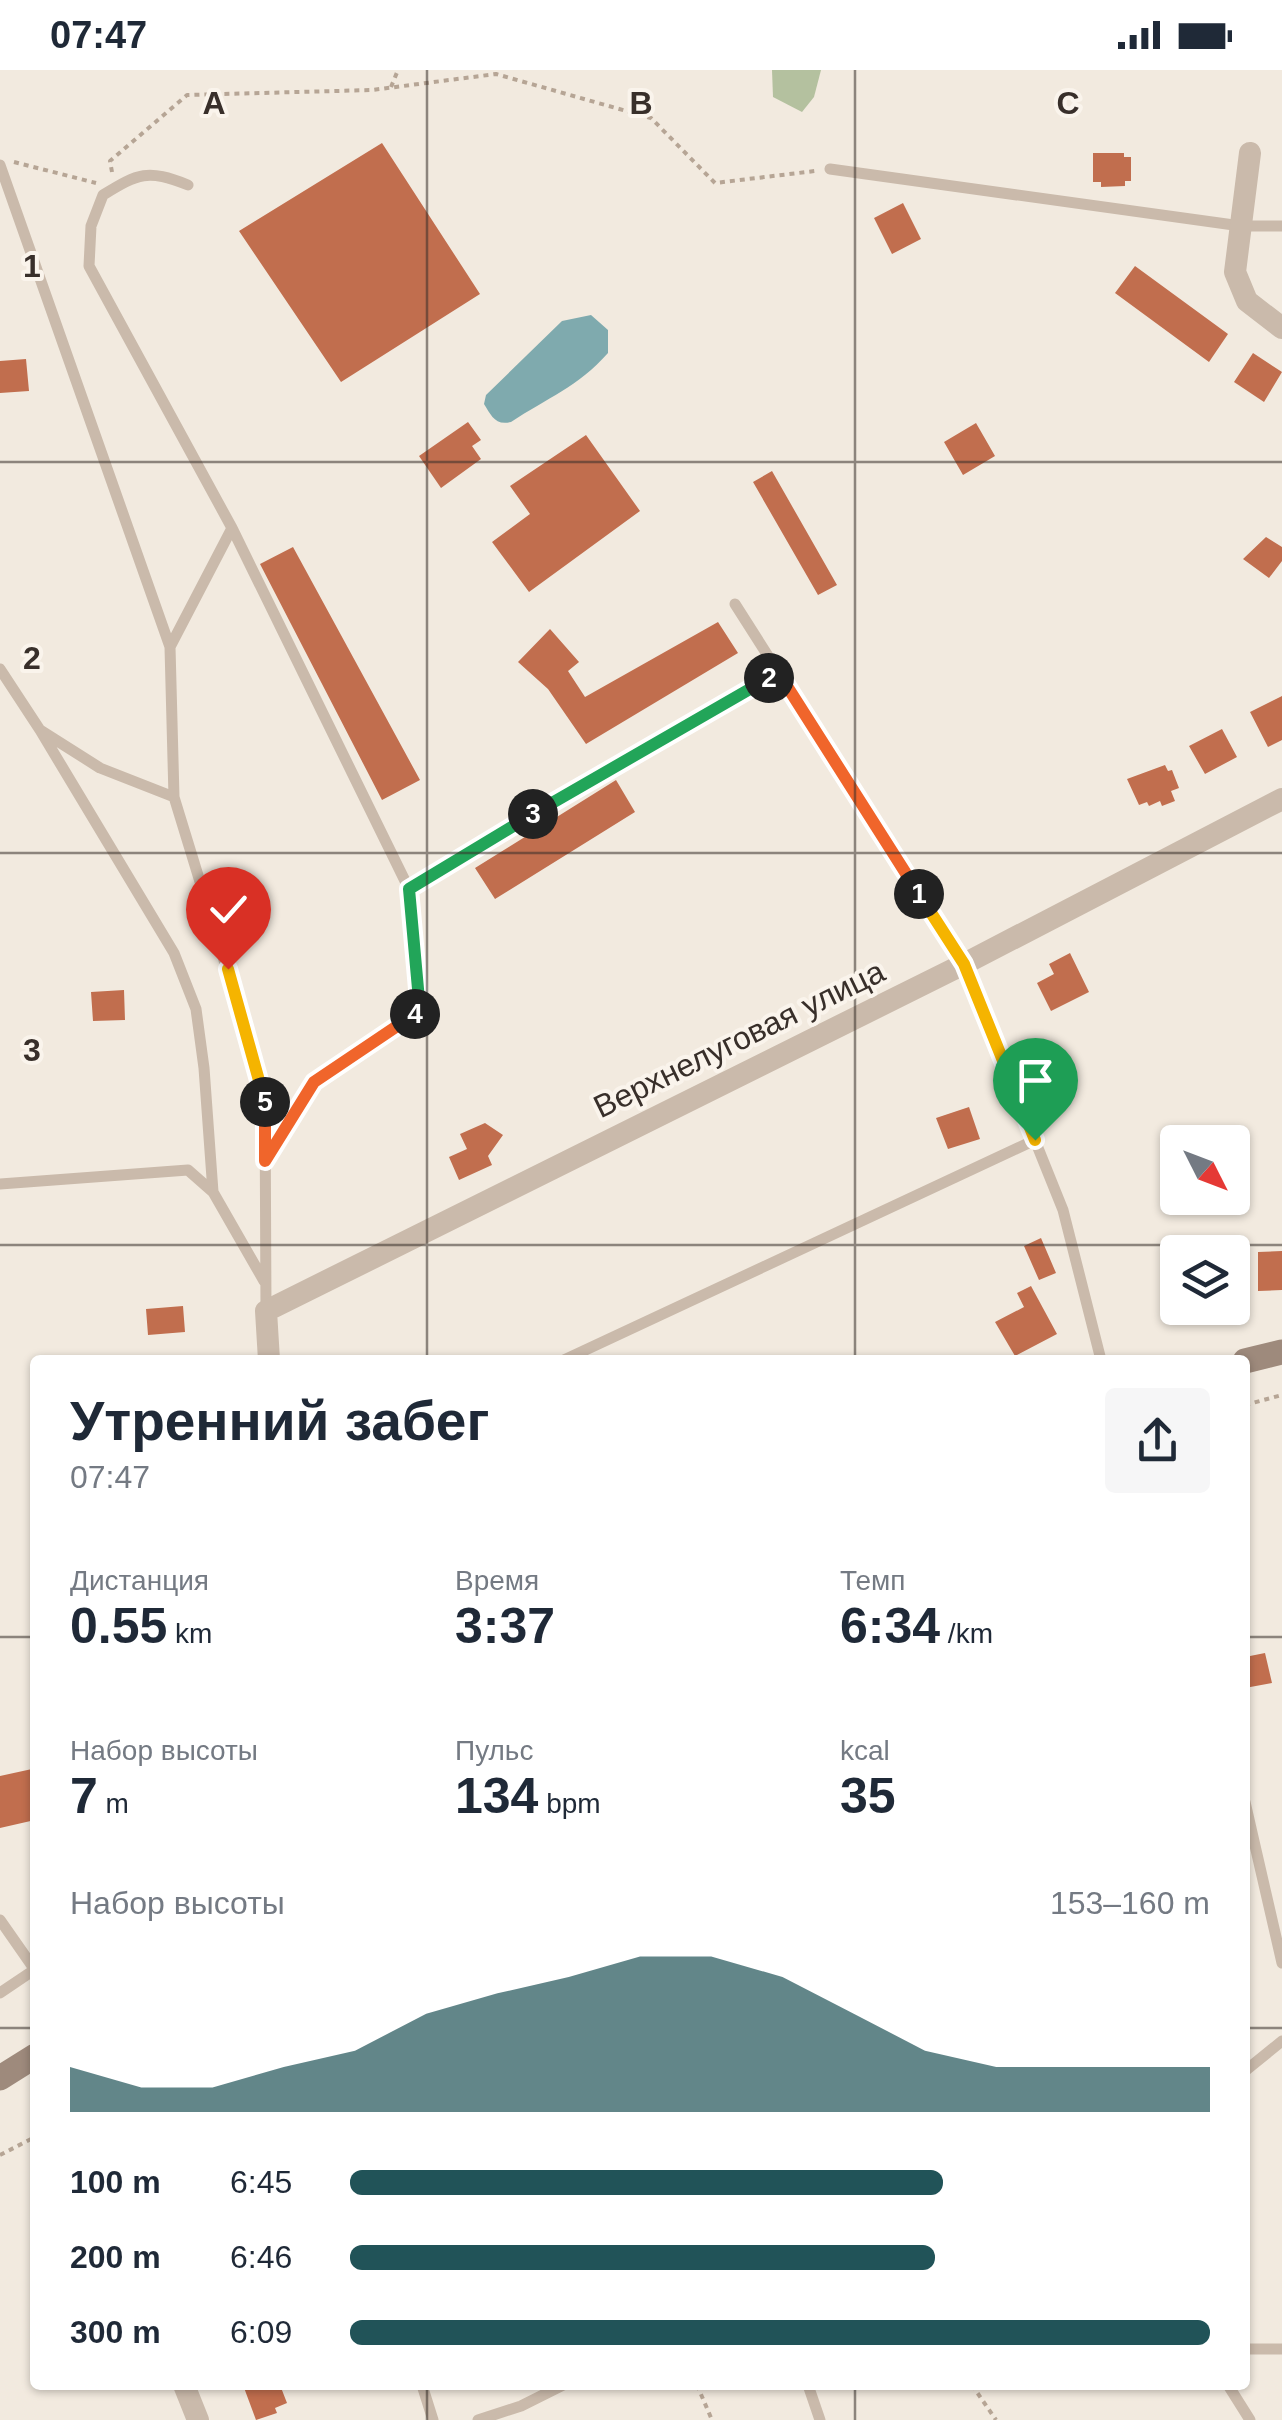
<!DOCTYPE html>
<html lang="ru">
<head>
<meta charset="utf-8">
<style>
  :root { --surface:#fff; --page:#f6f6f7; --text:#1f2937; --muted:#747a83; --accent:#215358 }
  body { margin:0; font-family:Helvetica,sans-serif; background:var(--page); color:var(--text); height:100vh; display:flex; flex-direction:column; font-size:38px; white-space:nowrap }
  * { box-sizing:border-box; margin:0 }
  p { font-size:32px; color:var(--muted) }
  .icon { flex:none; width:55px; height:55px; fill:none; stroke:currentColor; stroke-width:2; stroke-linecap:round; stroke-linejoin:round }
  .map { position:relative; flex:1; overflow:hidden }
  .details { position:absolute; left:30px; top:1285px; width:1220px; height:1035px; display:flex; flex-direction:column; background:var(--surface); border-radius:10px; box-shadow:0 2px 8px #0004 }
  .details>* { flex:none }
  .needle { width:65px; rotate:132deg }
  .controls { position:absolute; left:1160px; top:1055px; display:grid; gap:20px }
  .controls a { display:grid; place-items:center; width:90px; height:90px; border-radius:10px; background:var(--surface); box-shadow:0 2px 8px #0004; font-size:50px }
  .pin { position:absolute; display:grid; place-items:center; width:85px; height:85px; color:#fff; margin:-102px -42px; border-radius:50% 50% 50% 0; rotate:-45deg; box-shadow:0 0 10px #0007 }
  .pin .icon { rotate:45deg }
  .km { position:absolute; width:50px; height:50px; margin:-25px; border-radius:50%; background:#222; color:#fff; font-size:28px; line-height:50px; text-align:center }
  .round { display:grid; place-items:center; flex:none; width:105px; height:105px; border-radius:10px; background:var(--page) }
  .summary { display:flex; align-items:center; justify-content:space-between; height:170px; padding:0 40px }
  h1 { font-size:55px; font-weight:600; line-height:75px }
  .stats { display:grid; grid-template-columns:repeat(3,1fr); gap:15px; height:170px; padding:10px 40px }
  .stats div { display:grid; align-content:center }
  .stats b { font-size:50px; font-weight:600 }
  .stats small { font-size:28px; font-weight:400 }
  .stats p { font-size:28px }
  .chart { height:280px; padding:20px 40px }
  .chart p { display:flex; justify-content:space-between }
  .chart svg { width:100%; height:180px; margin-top:10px; fill:var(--accent); opacity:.7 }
  ul { padding:0 40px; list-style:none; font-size:32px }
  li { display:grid; grid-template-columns:160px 120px 1fr; align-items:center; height:75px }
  li i { height:25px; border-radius:12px; background:var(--accent) }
  .status { display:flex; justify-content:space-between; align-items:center; height:70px; padding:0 50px; background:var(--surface); direction:ltr }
  .status svg { height:28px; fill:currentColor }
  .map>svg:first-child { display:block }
</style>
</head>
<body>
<div class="status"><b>07:47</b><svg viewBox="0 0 49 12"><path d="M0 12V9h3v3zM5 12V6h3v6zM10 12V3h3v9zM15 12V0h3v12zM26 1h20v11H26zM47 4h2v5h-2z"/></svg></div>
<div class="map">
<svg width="1282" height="2350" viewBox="0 0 1282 2350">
  <rect width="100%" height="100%" fill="#f2eadf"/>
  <!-- green -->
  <path fill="#b4c19f" d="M772 0H821L814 27 802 42 773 27Z"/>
  <!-- water -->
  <path fill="#7faaae" d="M591 245 608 260V283C578 317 547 328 511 352 495 356 491 345 484 334L486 325 562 251Z"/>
  <!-- building -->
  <path fill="#c16e4e" d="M382 73 480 224 341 312 239 161Z
    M1093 83H1124V87H1131V111H1125V116L1101 117V112H1093Z
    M903 133 921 169 892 184 874 148Z
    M1135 196 1228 264 1209 292 1115 223Z
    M1253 283 1282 302 1264 332 1234 312Z
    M26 289 29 321 0 323V291Z
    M468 352 481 370 472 376 481 389 441 418 419 386Z
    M976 353 995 386 963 405 944 372Z
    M586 365 640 441 529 522 492 472 530 444 510 416Z
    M772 401 837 515 818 525 753 412Z
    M1266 467 1282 477V491L1269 508 1243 489Z
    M293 477 420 710 382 730 260 494Z
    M718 552 738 583 586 674 548 619 518 592 550 559 579 592 568 601 585 627Z
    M1282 626V670L1268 677 1250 642Z
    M1222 659 1237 687 1205 704 1189 676Z
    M1165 695 1168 701 1172 700 1179 718 1171 721 1175 731 1162 736 1160 731 1149 736 1147 732 1139 735 1127 709Z
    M616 710 635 742 495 829 475 798Z
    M1070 883 1089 922 1051 941 1037 913 1054 904 1049 894Z
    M124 920 125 950 93 951 91 922Z
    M969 1037 980 1069 948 1079 936 1048Z
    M485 1053 503 1065 488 1086 492 1095 459 1110 449 1087 467 1079 460 1064Z
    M1041 1168 1056 1203 1039 1210 1024 1176Z
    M1282 1181V1220L1258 1221V1182Z
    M1031 1216 1057 1264 1015 1286 995 1252 1024 1237 1017 1223Z
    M183 1236 185 1262 148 1265 146 1239Z
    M1265 1583 1272 1613 1245 1618V1587Z
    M32 1699 35 1750 0 1758V1706Z
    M243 2315H280L287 2333 275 2338 277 2343 256 2350Z"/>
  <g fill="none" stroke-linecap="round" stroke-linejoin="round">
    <!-- path -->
    <path stroke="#b6a595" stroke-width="4" stroke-dasharray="5 5" stroke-linecap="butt" d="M391 17 398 0
      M14 92 96 113
      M112 102 110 91 187 25 372 20 496 4 651 48 715 113 815 101
      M1245 1335 1282 1325
      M0 2085 35 2067
      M697 2315 712 2350
      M972 2315 996 2350"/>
    <!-- service -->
    <path stroke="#cabaab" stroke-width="11" d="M0 95 170 577
      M830 99 1241 156H1282
      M188 115C147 99 139 103 103 125L91 156 89 196 232 458 409 819 778 602
      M232 458 170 577 174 727 265 1024 266 1241
      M735 534 964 894 1063 1140 1101 1290
      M0 599 40 660 100 698 174 727
      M40 660 174 883 196 939 204 998 213 1122
      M266 1089 314 1012 420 941 409 819
      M0 1114 188 1100 213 1122 264 1211
      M564 1290 1035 1070
      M1245 1732 1282 1893
      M0 1850 35 1900
      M0 1923 34 1900
      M1245 2001 1282 1971
      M1245 2279H1282
      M422 2315 433 2350
      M808 2315 820 2350
      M1228 2315 1250 2350
      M478 2350 521 2336 563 2315"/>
    <!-- minor -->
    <path stroke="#cabaab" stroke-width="22" d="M1250 83 1235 202 1247 231 1282 258
      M269 1290 266 1241 964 894 1282 729
      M184 2315 198 2350"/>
    <!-- secondary -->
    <path stroke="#9e8a7c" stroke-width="25" d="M1245 1291 1282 1282
      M0 2008 35 1986"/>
  </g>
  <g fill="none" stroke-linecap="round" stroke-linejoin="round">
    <!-- split-1 casing -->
    <g stroke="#fff" stroke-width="20">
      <path id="split-1" d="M919 824 964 894 1035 1070"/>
    </g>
    <!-- split-2 casing -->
    <g stroke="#fff" stroke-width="20">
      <path id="split-2" d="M769 608 778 602 919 824"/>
    </g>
    <!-- split-3 casing -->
    <g stroke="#fff" stroke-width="20">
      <path id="split-3" d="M533 744 769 608"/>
    </g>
    <!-- split-4 casing -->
    <g stroke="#fff" stroke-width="20">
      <path id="split-4" d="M415 944 420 941 409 819 533 744"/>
    </g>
    <!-- split-5 casing -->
    <g stroke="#fff" stroke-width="20">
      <path id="split-5" d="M265 1032V1091L314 1012 415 944"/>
    </g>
    <!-- split-6 casing -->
    <g stroke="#fff" stroke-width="20">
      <path id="split-6" d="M228 899 265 1032"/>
    </g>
    <!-- split-1 -->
    <use href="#split-1" stroke="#f5b400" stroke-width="12"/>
    <!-- split-2 -->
    <use href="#split-2" stroke="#f0652b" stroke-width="12"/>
    <!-- split-3 -->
    <use href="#split-3" stroke="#22a559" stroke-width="12"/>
    <!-- split-4 -->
    <use href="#split-4" stroke="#22a559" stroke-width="12"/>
    <!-- split-5 -->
    <use href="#split-5" stroke="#f0652b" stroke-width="12"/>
    <!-- split-6 -->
    <use href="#split-6" stroke="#f5b400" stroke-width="12"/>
  </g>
  <!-- grid -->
  <path fill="none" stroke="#382f2a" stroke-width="2.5" stroke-opacity="0.55" d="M427 0V1290M855 0V1290M0 392H1282M0 783H1282M0 1175H1282M0 1567H35M1245 1567H1282M0 1958H35M1245 1958H1282M427 2315V2350M855 2315V2350"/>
  <g text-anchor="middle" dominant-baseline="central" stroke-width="8" stroke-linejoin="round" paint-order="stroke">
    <!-- street labels -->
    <g font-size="32" fill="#382f2a" stroke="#faf4ec">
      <text transform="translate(739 969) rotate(-26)">Верхнелуговая улица</text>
    </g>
  </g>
  <g font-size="32" text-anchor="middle" font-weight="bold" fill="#382f2a" stroke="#faf4ec" stroke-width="8" stroke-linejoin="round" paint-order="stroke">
    <text x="214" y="44">A</text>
    <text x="641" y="44">B</text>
    <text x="1068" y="44">C</text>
    <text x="32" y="207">1</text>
    <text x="32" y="599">2</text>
    <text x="32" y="991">3</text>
  </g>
</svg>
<div class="controls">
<a><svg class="needle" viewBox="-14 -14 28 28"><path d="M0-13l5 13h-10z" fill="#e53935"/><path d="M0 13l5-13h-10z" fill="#747a83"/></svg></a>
<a><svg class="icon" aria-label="layers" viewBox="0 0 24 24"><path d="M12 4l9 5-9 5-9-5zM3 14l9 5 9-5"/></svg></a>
</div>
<div class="pin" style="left:1035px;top:1070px;background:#1e9e55"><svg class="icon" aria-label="arrive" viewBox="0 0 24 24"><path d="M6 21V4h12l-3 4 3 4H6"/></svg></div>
<div class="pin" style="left:228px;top:899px;background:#d93025"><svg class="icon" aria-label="check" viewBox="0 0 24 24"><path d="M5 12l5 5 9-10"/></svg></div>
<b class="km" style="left:919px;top:824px">1</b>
<b class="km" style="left:769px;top:608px">2</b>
<b class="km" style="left:533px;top:744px">3</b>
<b class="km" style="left:415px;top:944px">4</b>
<b class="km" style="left:265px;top:1032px">5</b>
<section class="details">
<div class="summary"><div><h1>Утренний забег</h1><p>07:47</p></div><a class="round"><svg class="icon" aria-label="share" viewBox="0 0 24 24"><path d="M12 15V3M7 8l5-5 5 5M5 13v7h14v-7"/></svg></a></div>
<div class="stats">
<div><p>Дистанция</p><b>0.55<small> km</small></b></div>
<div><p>Время</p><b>3:37</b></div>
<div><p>Темп</p><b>6:34<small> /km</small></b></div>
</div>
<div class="stats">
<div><p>Набор высоты</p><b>7<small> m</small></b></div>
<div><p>Пульс</p><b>134<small> bpm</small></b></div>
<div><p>kcal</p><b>35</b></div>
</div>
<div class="chart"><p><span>Набор высоты</span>153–160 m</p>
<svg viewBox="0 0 160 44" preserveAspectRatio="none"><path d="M0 44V33L10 38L20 38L30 33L40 29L50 20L60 15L70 11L80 6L90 6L100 11L110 20L120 29L130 33L140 33L150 33L160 33V44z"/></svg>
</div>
<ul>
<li><b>100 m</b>6:45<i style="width:69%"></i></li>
<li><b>200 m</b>6:46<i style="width:68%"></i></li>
<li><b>300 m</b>6:09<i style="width:100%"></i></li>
</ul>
</section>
</div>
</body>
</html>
